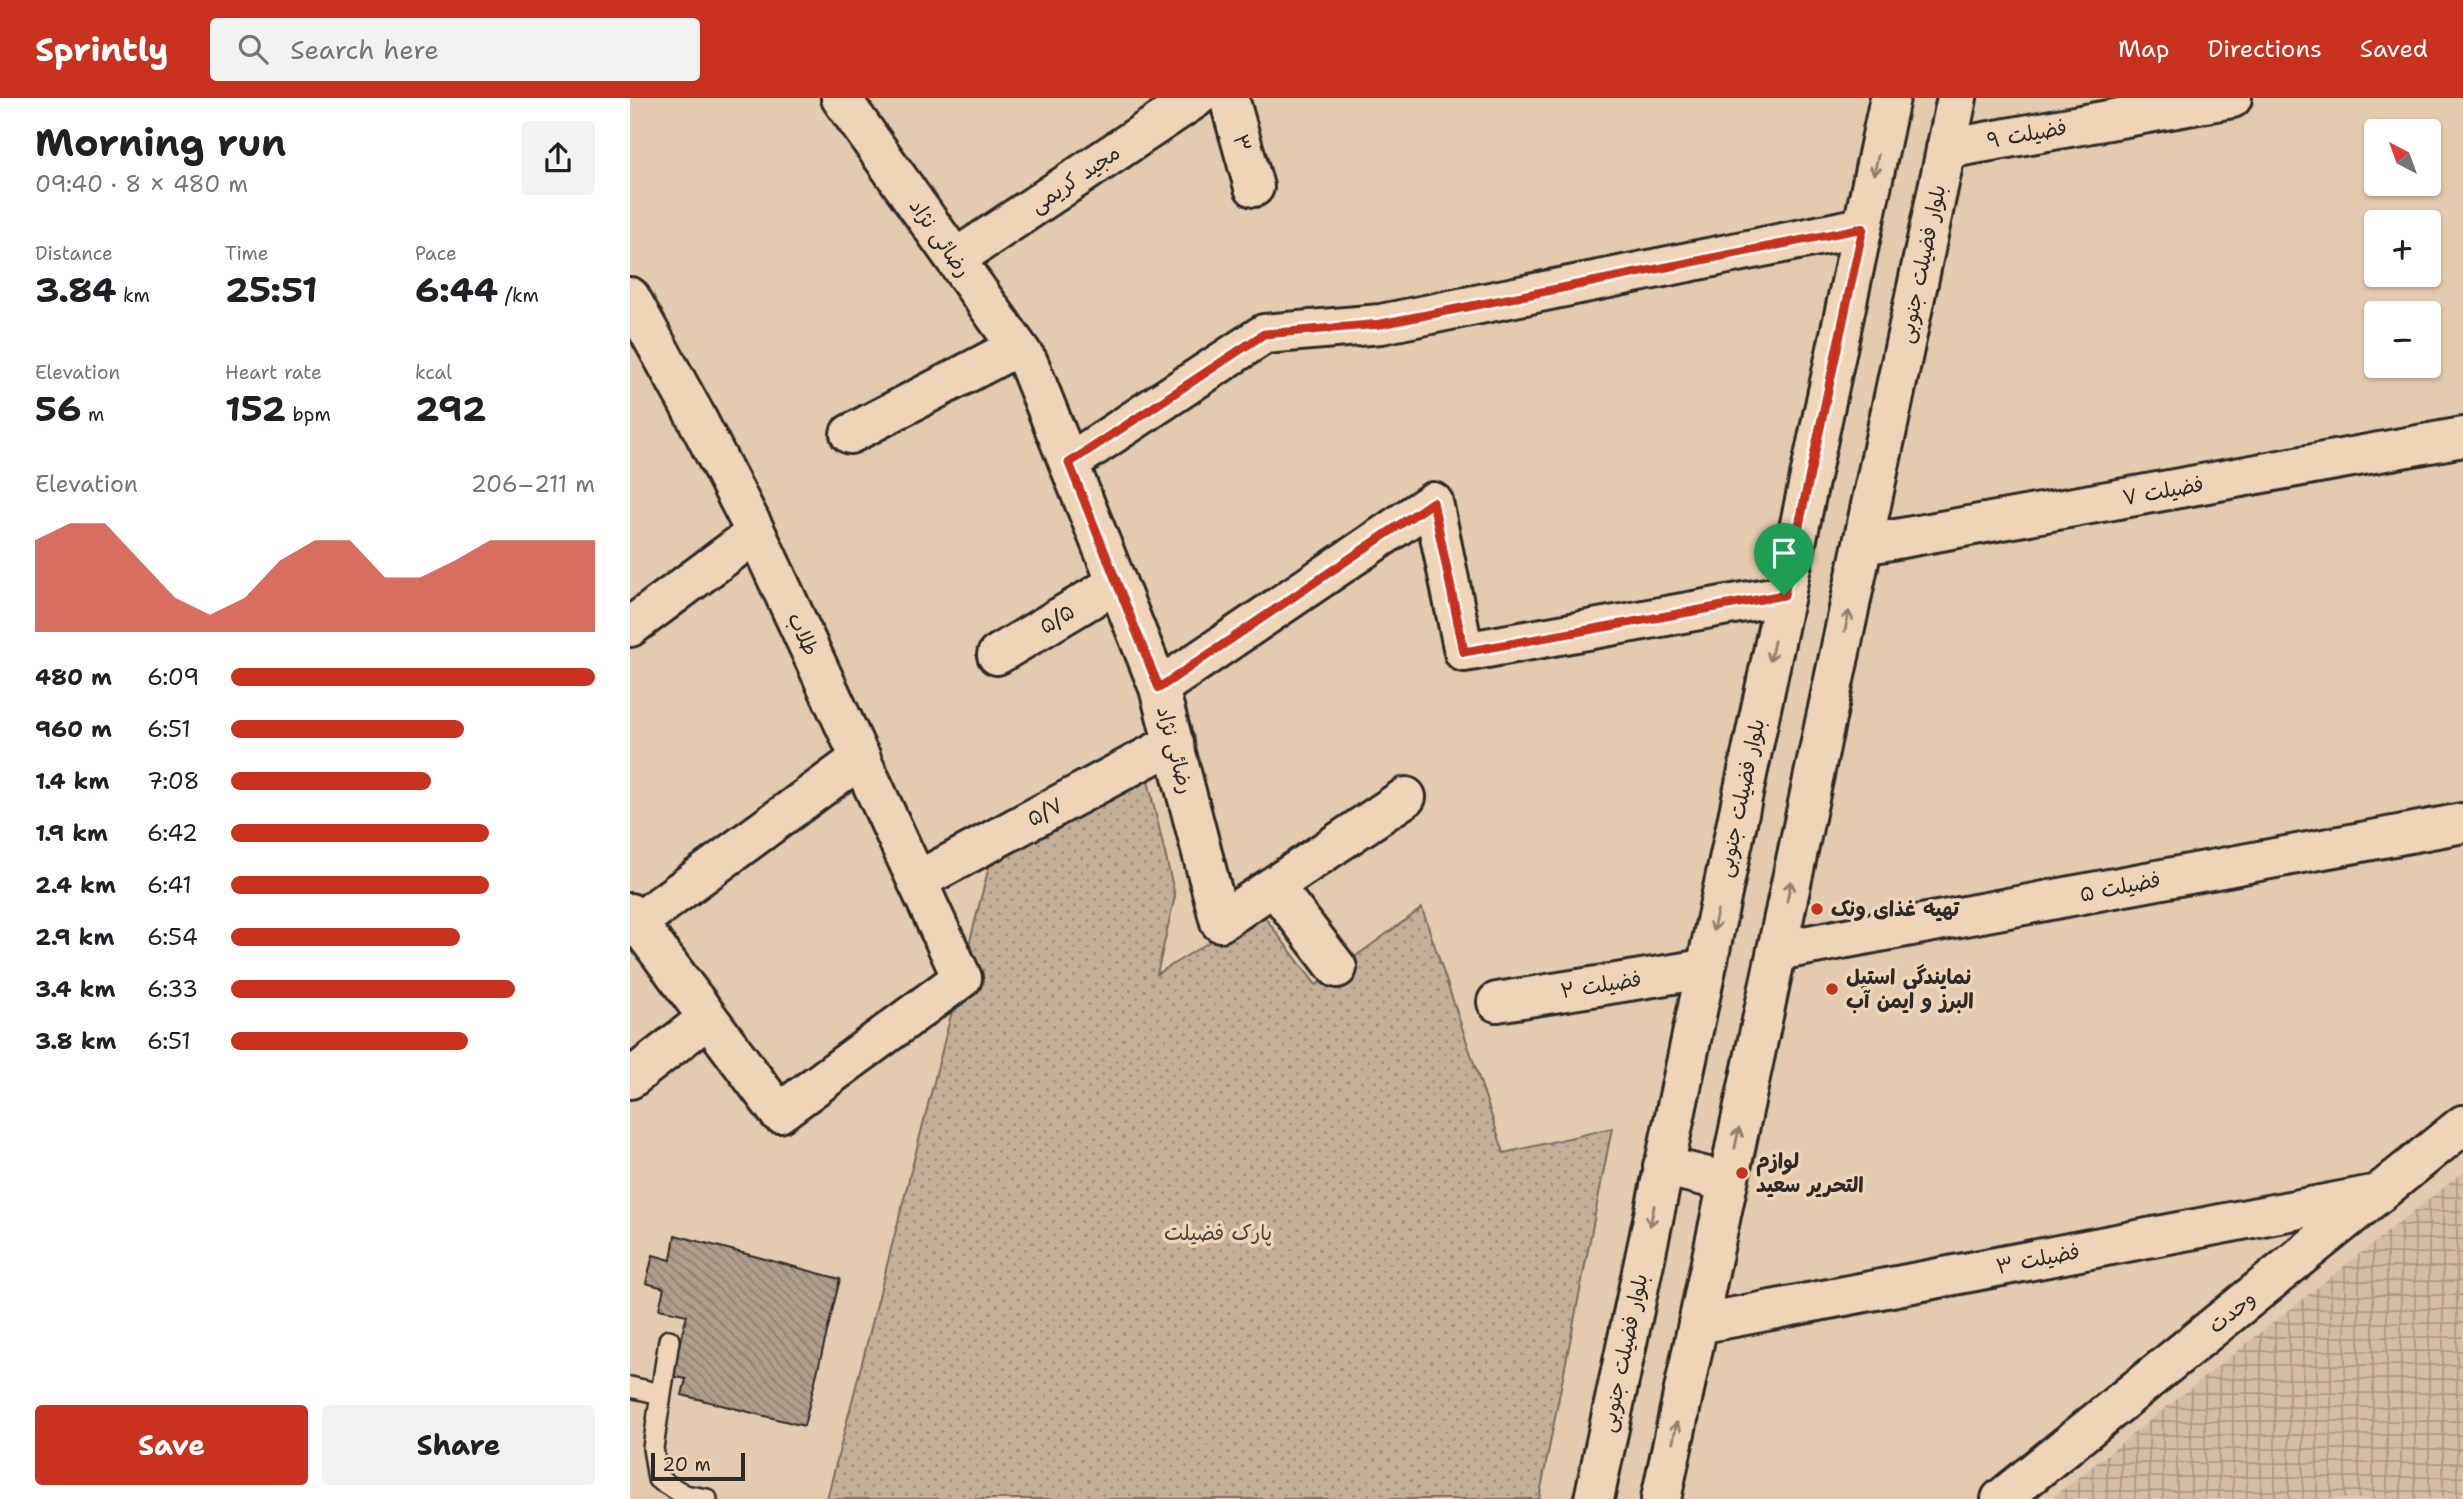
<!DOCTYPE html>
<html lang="en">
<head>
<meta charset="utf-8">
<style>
  :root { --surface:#fff; --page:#f2f2f2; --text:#202124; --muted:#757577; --accent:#c8321e }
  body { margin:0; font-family:"Shantell Sans","Playpen Sans Arabic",sans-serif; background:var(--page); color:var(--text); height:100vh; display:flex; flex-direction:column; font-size:26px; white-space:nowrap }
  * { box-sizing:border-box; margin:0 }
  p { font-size:23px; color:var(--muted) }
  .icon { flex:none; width:38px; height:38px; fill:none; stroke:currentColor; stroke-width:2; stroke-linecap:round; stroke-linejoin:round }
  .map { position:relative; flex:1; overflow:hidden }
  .side { display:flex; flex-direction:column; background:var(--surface); width:630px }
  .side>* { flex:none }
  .needle { width:46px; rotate:319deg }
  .controls { position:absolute; left:1734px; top:21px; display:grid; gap:14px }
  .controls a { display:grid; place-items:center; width:77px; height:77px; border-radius:7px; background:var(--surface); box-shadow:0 2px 5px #0004; font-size:35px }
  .scale { position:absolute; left:21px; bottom:18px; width:94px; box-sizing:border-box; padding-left:7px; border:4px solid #2b2b2b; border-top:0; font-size:19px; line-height:24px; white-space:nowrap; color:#2b2b2b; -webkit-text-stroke:5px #f0d4b7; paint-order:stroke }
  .pin { position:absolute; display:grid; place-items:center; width:60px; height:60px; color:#fff; margin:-72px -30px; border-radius:50% 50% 50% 0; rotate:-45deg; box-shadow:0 0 7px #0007 }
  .pin .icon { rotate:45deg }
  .round { display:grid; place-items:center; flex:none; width:74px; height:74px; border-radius:7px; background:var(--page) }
  .summary { display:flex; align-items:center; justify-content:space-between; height:119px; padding:0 35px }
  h1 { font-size:38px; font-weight:700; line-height:52px }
  .figures { display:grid; grid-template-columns:repeat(3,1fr); gap:10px; height:119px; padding:7px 35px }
  .figures div { display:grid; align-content:center }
  .figures b { font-size:35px; font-weight:700 }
  .figures small { font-size:19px; font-weight:400 }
  .figures p { font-size:19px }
  .chart { height:196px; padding:14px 35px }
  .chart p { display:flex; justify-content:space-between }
  .chart svg { width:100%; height:126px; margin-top:7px; fill:var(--accent); opacity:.7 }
  .button { display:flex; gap:14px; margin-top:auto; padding:14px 35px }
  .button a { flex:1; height:80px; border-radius:7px; background:var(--accent); color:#fff; font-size:28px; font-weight:700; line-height:80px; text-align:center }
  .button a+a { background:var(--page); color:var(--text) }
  ul { padding:0 35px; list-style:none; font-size:23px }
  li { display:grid; grid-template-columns:112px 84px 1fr; align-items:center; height:52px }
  li i { height:18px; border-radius:9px; background:var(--accent) }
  header { display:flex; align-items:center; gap:42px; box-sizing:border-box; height:98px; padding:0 35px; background:var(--accent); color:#fff }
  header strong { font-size:33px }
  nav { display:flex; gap:38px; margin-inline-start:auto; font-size:24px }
  .search { width:490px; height:63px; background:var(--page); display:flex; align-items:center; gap:18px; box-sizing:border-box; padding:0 24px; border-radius:7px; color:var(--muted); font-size:26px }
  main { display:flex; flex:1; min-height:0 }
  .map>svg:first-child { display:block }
</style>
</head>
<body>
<header>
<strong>Sprintly</strong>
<div class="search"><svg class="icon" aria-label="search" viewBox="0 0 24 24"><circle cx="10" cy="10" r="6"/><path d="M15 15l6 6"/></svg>Search here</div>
<nav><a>Map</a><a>Directions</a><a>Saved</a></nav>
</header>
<main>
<section class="side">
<div class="summary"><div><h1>Morning run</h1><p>09:40 · 8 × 480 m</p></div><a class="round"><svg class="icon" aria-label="share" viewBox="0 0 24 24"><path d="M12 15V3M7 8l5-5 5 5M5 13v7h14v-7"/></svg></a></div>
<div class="figures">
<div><p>Distance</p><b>3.84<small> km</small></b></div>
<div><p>Time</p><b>25:51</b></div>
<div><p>Pace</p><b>6:44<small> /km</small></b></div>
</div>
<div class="figures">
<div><p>Elevation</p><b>56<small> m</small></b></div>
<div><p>Heart rate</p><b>152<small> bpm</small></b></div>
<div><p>kcal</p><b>292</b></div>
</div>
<div class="chart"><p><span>Elevation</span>206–211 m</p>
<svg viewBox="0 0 160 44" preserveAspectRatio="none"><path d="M0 44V12L10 6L20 6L30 19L40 32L50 38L60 32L70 19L80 12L90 12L100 25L110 25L120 19L130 12L140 12L150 12L160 12V44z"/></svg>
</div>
<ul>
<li><b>480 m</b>6:09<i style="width:100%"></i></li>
<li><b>960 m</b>6:51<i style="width:64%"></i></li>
<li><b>1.4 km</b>7:08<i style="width:55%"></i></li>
<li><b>1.9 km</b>6:42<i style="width:71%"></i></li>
<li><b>2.4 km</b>6:41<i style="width:71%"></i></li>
<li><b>2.9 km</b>6:54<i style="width:63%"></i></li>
<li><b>3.4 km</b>6:33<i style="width:78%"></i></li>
<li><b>3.8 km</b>6:51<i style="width:65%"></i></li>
</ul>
<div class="button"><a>Save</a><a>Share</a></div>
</section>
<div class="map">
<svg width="1833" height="1401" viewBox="0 0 1833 1401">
  <defs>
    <pattern id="industrial-grid" width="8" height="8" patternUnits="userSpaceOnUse" patternTransform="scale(1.75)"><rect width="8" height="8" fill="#d4bca4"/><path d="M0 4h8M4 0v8" fill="none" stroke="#ac9986"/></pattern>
    <pattern id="park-dots" width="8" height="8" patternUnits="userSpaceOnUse" patternTransform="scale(1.75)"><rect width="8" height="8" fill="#c5af99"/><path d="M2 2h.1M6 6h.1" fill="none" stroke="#a08f7d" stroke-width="1.8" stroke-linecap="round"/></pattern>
    <pattern id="building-back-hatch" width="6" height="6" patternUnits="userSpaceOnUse" patternTransform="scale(1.75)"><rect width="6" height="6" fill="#b09d8a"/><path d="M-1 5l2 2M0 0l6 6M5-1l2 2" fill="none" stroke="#8f8071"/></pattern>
  </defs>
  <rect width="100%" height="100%" fill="#e4caaf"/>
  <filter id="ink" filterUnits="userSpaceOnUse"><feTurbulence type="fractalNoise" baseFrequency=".0143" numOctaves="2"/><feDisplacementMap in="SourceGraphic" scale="14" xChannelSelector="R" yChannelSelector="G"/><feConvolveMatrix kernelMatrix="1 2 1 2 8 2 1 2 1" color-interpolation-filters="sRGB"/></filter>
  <g filter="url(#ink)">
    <!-- industrial -->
    <path fill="url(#industrial-grid)" d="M1833 1074V1401H1421Z"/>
    <!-- park -->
    <path fill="url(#park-dots)" stroke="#786d62" stroke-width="2" d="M515 670 545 798 527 876 630 813 686 887 792 810 874 1055 982 1030 909 1401H197L361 761Z"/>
    <!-- building -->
    <path fill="url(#building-back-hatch)" stroke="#2b2b2b" stroke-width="2" d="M45 1137 210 1181 174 1328 52 1297 56 1281 41 1278 57 1217 29 1211 34 1190 16 1185 23 1157 41 1162Z"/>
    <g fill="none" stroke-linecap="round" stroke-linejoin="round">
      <!-- lane casing -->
      <g stroke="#2b2b2b" stroke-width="24">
        <path id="lane" d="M39 1242 23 1350 28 1381 55 1397 77 1401
          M0 1289 31 1296"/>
      </g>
      <!-- street casing -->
      <g stroke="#2b2b2b" stroke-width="44">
        <path id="street" d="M211 0 398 264 529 590 590 824 776 699
          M599 0 624 89
          M1316 51 1602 0
          M325 161 566 0
          M0 199 65 317 126 435 332 880 149 1015 0 815
          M220 336 387 249
          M439 365 634 236 751 226 1232 129
          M1233 447 1833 339
          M0 529 126 435
          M367 557 487 485
          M529 590 803 404 834 554 1154 497
          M287 783 544 645
          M644 788 707 870
          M0 830 231 660
          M1147 853 1833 725
          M867 904 1074 871
          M0 981 78 920
          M1068 1226 1748 1096
          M1371 1401 1833 1027"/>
      </g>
      <!-- primary casing -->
      <g stroke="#2b2b2b" stroke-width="44">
        <path id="primary" d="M1033 1068 1098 1084
          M964 1401 1260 0
          M1031 1401 1327 0"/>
      </g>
      <!-- lane -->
      <use href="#lane" stroke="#f0d4b7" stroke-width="19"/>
      <!-- street -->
      <use href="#street" stroke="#f0d4b7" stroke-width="38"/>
      <!-- primary -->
      <use href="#primary" stroke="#f0d4b7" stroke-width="38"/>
    </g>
    <!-- one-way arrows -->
    <defs><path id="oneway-shaft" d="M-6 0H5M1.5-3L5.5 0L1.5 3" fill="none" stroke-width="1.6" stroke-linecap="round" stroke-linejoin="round" transform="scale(1.75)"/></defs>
    <g stroke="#8e8071">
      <use href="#oneway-shaft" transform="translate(1246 67) rotate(102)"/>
      <use href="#oneway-shaft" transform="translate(1217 523) rotate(-78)"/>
      <use href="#oneway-shaft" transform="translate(1142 553) rotate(102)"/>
      <use href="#oneway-shaft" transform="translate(1159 793) rotate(-78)"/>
      <use href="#oneway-shaft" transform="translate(1085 823) rotate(102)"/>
      <use href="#oneway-shaft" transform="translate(1107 1040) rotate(-78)"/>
      <use href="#oneway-shaft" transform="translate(1022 1118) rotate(102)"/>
      <use href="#oneway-shaft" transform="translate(1045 1334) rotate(-78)"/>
    </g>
  </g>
  <g fill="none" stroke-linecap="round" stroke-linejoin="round" filter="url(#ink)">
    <!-- route casing -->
    <g stroke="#fff" stroke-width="14">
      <path id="route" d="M1233 130 1154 497 834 554 803 404 529 590 439 365 634 236 751 226Z"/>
    </g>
    <!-- route -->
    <use href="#route" stroke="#c8321e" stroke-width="9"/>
  </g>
  <!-- markers -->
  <g fill="#c8321e" stroke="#f0d4b7" stroke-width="2.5">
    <circle cx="1187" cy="811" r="7"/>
    <circle cx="1202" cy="891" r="7"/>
    <circle cx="1112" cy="1075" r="7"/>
  </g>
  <g text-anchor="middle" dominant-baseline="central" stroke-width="7" stroke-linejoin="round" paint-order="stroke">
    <!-- street labels -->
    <g font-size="21" fill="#2b2b2b" stroke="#f0d4b7">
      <text transform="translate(1397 36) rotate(-10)">فضیلت ۹</text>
      <text transform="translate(612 45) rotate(75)">۳</text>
      <text transform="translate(445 81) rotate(-34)">مجید کریمی</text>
      <text transform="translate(310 140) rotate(55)">رضائی نژاد</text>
      <text transform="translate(1292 166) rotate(-78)">بلوار فضیلت جنوبی</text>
      <text transform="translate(1533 393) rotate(-10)">فضیلت ۷</text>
      <text transform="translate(427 521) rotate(-31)">۵/۵</text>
      <text transform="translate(173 536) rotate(65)">طلاب</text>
      <text transform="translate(545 652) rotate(75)">رضائی نژاد</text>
      <text transform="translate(1111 700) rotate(-78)">بلوار فضیلت جنوبی</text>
      <text transform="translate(415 714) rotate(-28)">۵/۷</text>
      <text transform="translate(1490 789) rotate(-11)">فضیلت ۵</text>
      <text transform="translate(971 887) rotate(-9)">فضیلت ۲</text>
      <text transform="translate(1408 1161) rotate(-11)">فضیلت ۳</text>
      <text transform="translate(1602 1214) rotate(-39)">وحدت</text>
      <text transform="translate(994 1255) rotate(-78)">بلوار فضیلت جنوبی</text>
    </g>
    <!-- poi labels -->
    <g font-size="21" font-weight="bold" fill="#2b2b2b" stroke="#f0d4b7" text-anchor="start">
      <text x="1201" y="811">تهیه غذای ونک</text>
      <text x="1216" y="879">نمایندگی استيل<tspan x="1216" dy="24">البرز و ایمن آب</tspan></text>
      <text x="1126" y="1063">لوازم<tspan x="1126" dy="24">التحریر سعید</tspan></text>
    </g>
    <!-- park labels -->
    <g font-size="21" fill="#4a4541" stroke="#f0d4b7">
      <text x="588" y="1135">پارک فضیلت</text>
    </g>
  </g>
</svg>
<div class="controls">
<a><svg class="needle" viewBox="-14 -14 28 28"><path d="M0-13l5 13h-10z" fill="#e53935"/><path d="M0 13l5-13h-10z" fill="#757577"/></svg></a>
<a>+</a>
<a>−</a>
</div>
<div class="scale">20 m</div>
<div class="pin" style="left:1154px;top:497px;background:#1e9e55"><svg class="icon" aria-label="arrive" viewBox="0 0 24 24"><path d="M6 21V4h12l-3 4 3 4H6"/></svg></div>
</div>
</main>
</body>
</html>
